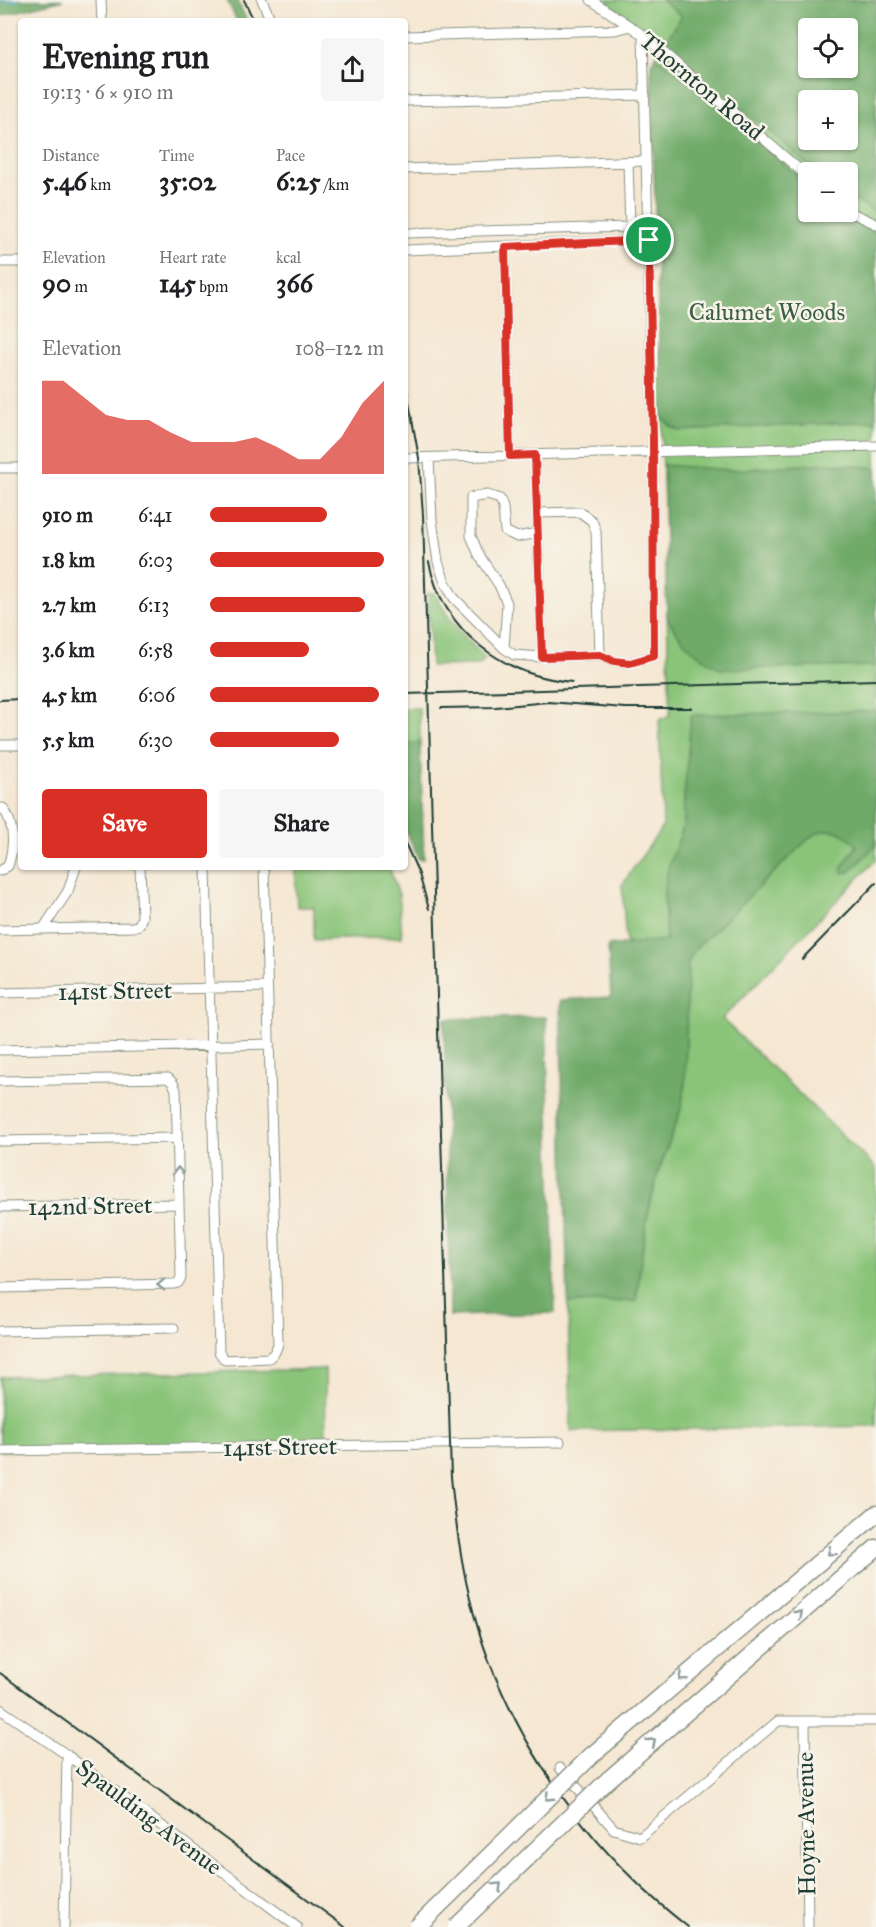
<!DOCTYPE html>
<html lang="en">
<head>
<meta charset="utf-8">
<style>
  :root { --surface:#fff; --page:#f6f6f6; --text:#202124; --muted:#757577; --accent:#d93025 }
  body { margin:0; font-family:"IM FELL Great Primer",serif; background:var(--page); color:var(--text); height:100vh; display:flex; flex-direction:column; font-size:22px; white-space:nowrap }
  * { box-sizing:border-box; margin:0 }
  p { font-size:20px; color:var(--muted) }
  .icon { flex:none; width:33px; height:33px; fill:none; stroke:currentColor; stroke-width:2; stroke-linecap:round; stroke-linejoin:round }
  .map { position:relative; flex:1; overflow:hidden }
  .side { position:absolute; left:18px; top:18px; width:390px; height:852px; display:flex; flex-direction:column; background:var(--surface); border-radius:6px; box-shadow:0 2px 4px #0004 }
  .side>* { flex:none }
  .buttons { position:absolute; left:798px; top:18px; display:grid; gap:12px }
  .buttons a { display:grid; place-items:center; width:60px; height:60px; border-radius:6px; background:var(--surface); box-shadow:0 2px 4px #0004; font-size:30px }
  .pin { position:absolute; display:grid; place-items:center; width:51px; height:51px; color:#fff; margin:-26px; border:3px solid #fff; border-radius:50%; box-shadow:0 2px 6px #0007 }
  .round { display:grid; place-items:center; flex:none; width:63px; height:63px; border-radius:6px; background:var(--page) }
  .overview { display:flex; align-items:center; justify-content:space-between; height:102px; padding:0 24px }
  h1 { font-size:33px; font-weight:800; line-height:45px }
  .stats { display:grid; grid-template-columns:repeat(3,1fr); gap:9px; height:102px; padding:6px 24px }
  .stats div { display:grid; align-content:center }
  .stats b { font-size:26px; font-weight:800 }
  .stats small { font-size:16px; font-weight:400 }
  .stats p { font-size:16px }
  .chart { height:168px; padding:12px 24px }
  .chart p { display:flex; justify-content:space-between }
  .chart svg { width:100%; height:108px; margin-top:6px; fill:var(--accent); opacity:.7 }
  .primary-button { display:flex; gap:12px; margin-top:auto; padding:12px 24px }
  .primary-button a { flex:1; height:69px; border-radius:6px; background:var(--accent); color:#fff; font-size:24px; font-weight:800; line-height:69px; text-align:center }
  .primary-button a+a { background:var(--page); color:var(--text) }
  ul { padding:0 24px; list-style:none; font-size:20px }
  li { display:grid; grid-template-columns:96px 72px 1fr; align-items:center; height:45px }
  li i { height:15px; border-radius:8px; background:var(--accent) }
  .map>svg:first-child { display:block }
</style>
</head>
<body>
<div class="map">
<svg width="876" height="1927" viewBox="0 0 876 1927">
  <rect width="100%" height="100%" fill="#f7f3e8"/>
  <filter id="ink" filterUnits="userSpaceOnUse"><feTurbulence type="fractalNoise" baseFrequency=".0167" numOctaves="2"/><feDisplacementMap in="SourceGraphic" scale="12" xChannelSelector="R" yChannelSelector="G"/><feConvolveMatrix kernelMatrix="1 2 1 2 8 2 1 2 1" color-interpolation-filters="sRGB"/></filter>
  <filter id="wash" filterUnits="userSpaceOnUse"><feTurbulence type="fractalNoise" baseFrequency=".008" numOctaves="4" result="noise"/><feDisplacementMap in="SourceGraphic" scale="24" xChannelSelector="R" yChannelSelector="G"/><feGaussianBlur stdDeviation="1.35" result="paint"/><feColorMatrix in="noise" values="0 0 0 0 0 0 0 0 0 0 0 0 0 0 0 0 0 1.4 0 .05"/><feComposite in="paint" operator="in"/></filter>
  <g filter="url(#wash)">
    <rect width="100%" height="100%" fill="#f5e7d2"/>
    <!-- green -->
    <path fill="#8ac479" stroke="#548056" stroke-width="1.5" fill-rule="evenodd" d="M603 0H876V860L722 1019 876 1168V1426L571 1431 568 1303 636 1301 646 1222 658 1173 680 1112 664 890 666 941 626 944 622 885 663 826 659 720 670 715 651 63 664 44ZM808 28H848V68H808ZM808 100H848V140H808ZM808 172H848V212H808Z
      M428 593H435C447 619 465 638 485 658L479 665 431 666Z
      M405 708H419L420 742 405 745Z
      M295 867H389L399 895 402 937 314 940V907H297Z
      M325 1369 326 1446 0 1451V1377Z"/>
    <!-- forest -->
    <path fill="#6faa69" stroke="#47744e" stroke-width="1.5" fill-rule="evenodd" d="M0 0H63L0 16Z
      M227 0H237L247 21H237Z
      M661 0H876V213L848 196V172H816L774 135 664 44 682 16ZM808 28H848V68H808ZM808 100H848V140H808Z
      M655 58 663 61 808 185V212H840L876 232V421L680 431 670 426 661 416 651 63Z
      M828 463 876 468V666L721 669C695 654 682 644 667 617L663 465 732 470Z
      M876 711V845L850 872 843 873 842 867 857 846C850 836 836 828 823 831 817 832 810 838 806 841L696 948 688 963 685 1088 680 1112 658 1173 646 1222 636 1301 568 1303 560 1000 611 997 608 946 666 940 664 890 669 865 684 825V799L691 715Z
      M420 742 424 859H419L405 830V745Z
      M546 1017 555 1313 450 1316 444 1019Z"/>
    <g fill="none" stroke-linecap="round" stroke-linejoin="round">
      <!-- stream -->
      <path stroke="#53a7cf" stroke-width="2" d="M0 2 18 0"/>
    </g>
  </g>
  <g filter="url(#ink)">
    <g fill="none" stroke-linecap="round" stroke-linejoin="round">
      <!-- street casing -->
      <g stroke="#8a9283" stroke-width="11">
        <path id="street" d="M101 0 102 21
          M262 0 271 21
          M591 0 643 35 808 177
          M405 36 615 30 630 26
          M405 101 645 95
          M405 169 646 161
          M848 211 876 224
          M405 233 630 227 628 162
          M505 247 510 456
          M405 250 649 240
          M0 262H21
          M535 455 542 657
          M405 458 876 446
          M429 458 432 520 438 562 445 582 454 598 504 648 514 655 542 657 600 655 613 661 629 663 654 656 653 440 643 35
          M0 468H21
          M537 513 580 512 592 521 596 531 600 655
          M504 648 507 603 499 585 479 555 471 536V498L487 495 500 499 503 508 505 531 517 537 538 533
          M0 745H21
          M0 808H3C15 825 14 847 8 866L0 871
          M206 867 219 1352 225 1360 269 1358 275 1352 278 1344 264 867
          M43 929 68 891 76 867
          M0 930 133 927 139 925 142 917 140 867
          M0 993 267 987
          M0 1050 270 1044
          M0 1081 168 1078 173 1083 176 1090 181 1278 178 1283 174 1284 0 1288
          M0 1141 177 1138
          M0 1207 179 1204
          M0 1331 174 1328
          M0 1451 560 1442
          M0 1709 67 1755 297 1927
          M805 1721 808 1927
          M560 1768 614 1829 640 1837 778 1721H876
          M64 1927 67 1755"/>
      </g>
      <!-- highway casing -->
      <g stroke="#8a9283" stroke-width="19">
        <path id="highway" d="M591 1756 876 1514
          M608 1780 876 1548"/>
      </g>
      <!-- street -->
      <use href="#street" stroke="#fff" stroke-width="9"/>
      <!-- highway -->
      <use href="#highway" stroke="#fff" stroke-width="16"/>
      <!-- rail -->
      <path stroke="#1f3d34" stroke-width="2" d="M244 0 254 21
        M405 381 419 458 423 515 451 1477C455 1518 460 1558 470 1599 495 1703 556 1804 633 1879 650 1896 669 1912 688 1927
        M429 562C443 632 504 676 572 682
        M405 694 876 680
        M0 700 21 699
        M441 708 496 707 548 702 625 708H692
        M405 843 419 874 429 909
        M802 959 876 883
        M0 1673 345 1927"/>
      <!-- highway-bridge casing -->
      <g stroke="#8a9283" stroke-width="19" stroke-linecap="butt">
        <path id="highway-bridge" d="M417 1927 591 1756
          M456 1927 608 1780"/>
      </g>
      <!-- highway-bridge -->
      <use href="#highway-bridge" stroke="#fff" stroke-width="16"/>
    </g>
    <!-- one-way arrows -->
    <defs><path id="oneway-chevron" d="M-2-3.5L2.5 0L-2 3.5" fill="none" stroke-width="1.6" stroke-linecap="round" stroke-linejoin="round" transform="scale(1.5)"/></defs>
    <g stroke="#8f9e9a">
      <use href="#oneway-chevron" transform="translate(178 1171) rotate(-92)"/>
      <use href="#oneway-chevron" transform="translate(161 1285) rotate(179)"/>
      <use href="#oneway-chevron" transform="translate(831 1552) rotate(140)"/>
      <use href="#oneway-chevron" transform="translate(799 1614) rotate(-41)"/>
      <use href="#oneway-chevron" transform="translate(682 1677) rotate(140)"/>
      <use href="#oneway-chevron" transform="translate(652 1742) rotate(-41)"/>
      <use href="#oneway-chevron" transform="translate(549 1797) rotate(136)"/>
      <use href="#oneway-chevron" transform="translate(498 1886) rotate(-44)"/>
    </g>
  </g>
  <g fill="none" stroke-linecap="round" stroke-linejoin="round" filter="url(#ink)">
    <!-- route casing -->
    <g stroke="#fff" stroke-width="12">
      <path id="route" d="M649 240 653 440 654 656 630 663 614 661 600 655 542 657 535 455 510 456 505 247Z"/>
    </g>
    <!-- route -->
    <use href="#route" stroke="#d93025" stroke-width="8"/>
  </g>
  <g text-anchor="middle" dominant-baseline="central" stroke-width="5" stroke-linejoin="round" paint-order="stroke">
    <!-- street labels -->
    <g font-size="24" fill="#1f3d34" stroke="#f7f3e8">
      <text transform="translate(702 86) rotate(40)">Thornton Road</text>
      <text transform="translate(115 991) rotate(-1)">141st Street</text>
      <text transform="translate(90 1206) rotate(-1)">142nd Street</text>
      <text transform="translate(280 1447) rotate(-1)">141st Street</text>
      <text transform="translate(149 1817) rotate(37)">Spaulding Avenue</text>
      <text transform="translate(806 1824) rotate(-91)">Hoyne Avenue</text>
    </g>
    <!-- park labels -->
    <g font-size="24" fill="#3a5f45" stroke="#f7f3e8">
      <text x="767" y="312">Calumet Woods</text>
    </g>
  </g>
</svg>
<div class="buttons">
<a><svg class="icon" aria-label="locate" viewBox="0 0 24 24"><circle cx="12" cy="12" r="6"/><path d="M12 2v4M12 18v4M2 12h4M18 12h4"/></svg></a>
<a>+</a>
<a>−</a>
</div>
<div class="pin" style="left:649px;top:240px;background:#1e9e55"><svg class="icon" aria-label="arrive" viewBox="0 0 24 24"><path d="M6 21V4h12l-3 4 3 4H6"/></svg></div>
<section class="side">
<div class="overview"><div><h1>Evening run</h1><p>19:13 · 6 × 910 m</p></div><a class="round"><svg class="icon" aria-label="share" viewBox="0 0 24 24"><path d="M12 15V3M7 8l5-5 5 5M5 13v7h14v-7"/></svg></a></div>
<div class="stats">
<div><p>Distance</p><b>5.46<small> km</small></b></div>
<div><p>Time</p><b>35:02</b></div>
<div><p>Pace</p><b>6:25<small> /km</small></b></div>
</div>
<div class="stats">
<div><p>Elevation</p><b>90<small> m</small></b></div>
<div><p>Heart rate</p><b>145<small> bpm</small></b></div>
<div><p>kcal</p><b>366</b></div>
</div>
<div class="chart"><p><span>Elevation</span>108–122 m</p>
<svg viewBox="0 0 160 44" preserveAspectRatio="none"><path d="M0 44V6L10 6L20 13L30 20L40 22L50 22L60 27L70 31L80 31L90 31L100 29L110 33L120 38L130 38L140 29L150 15L160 6V44z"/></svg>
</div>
<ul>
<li><b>910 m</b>6:41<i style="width:67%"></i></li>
<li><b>1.8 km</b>6:03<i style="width:100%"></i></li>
<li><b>2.7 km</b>6:13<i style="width:89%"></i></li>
<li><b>3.6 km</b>6:58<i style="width:57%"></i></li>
<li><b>4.5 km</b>6:06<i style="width:97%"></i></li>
<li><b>5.5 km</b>6:30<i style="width:74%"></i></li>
</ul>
<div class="primary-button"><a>Save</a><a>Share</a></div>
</section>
</div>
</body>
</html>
